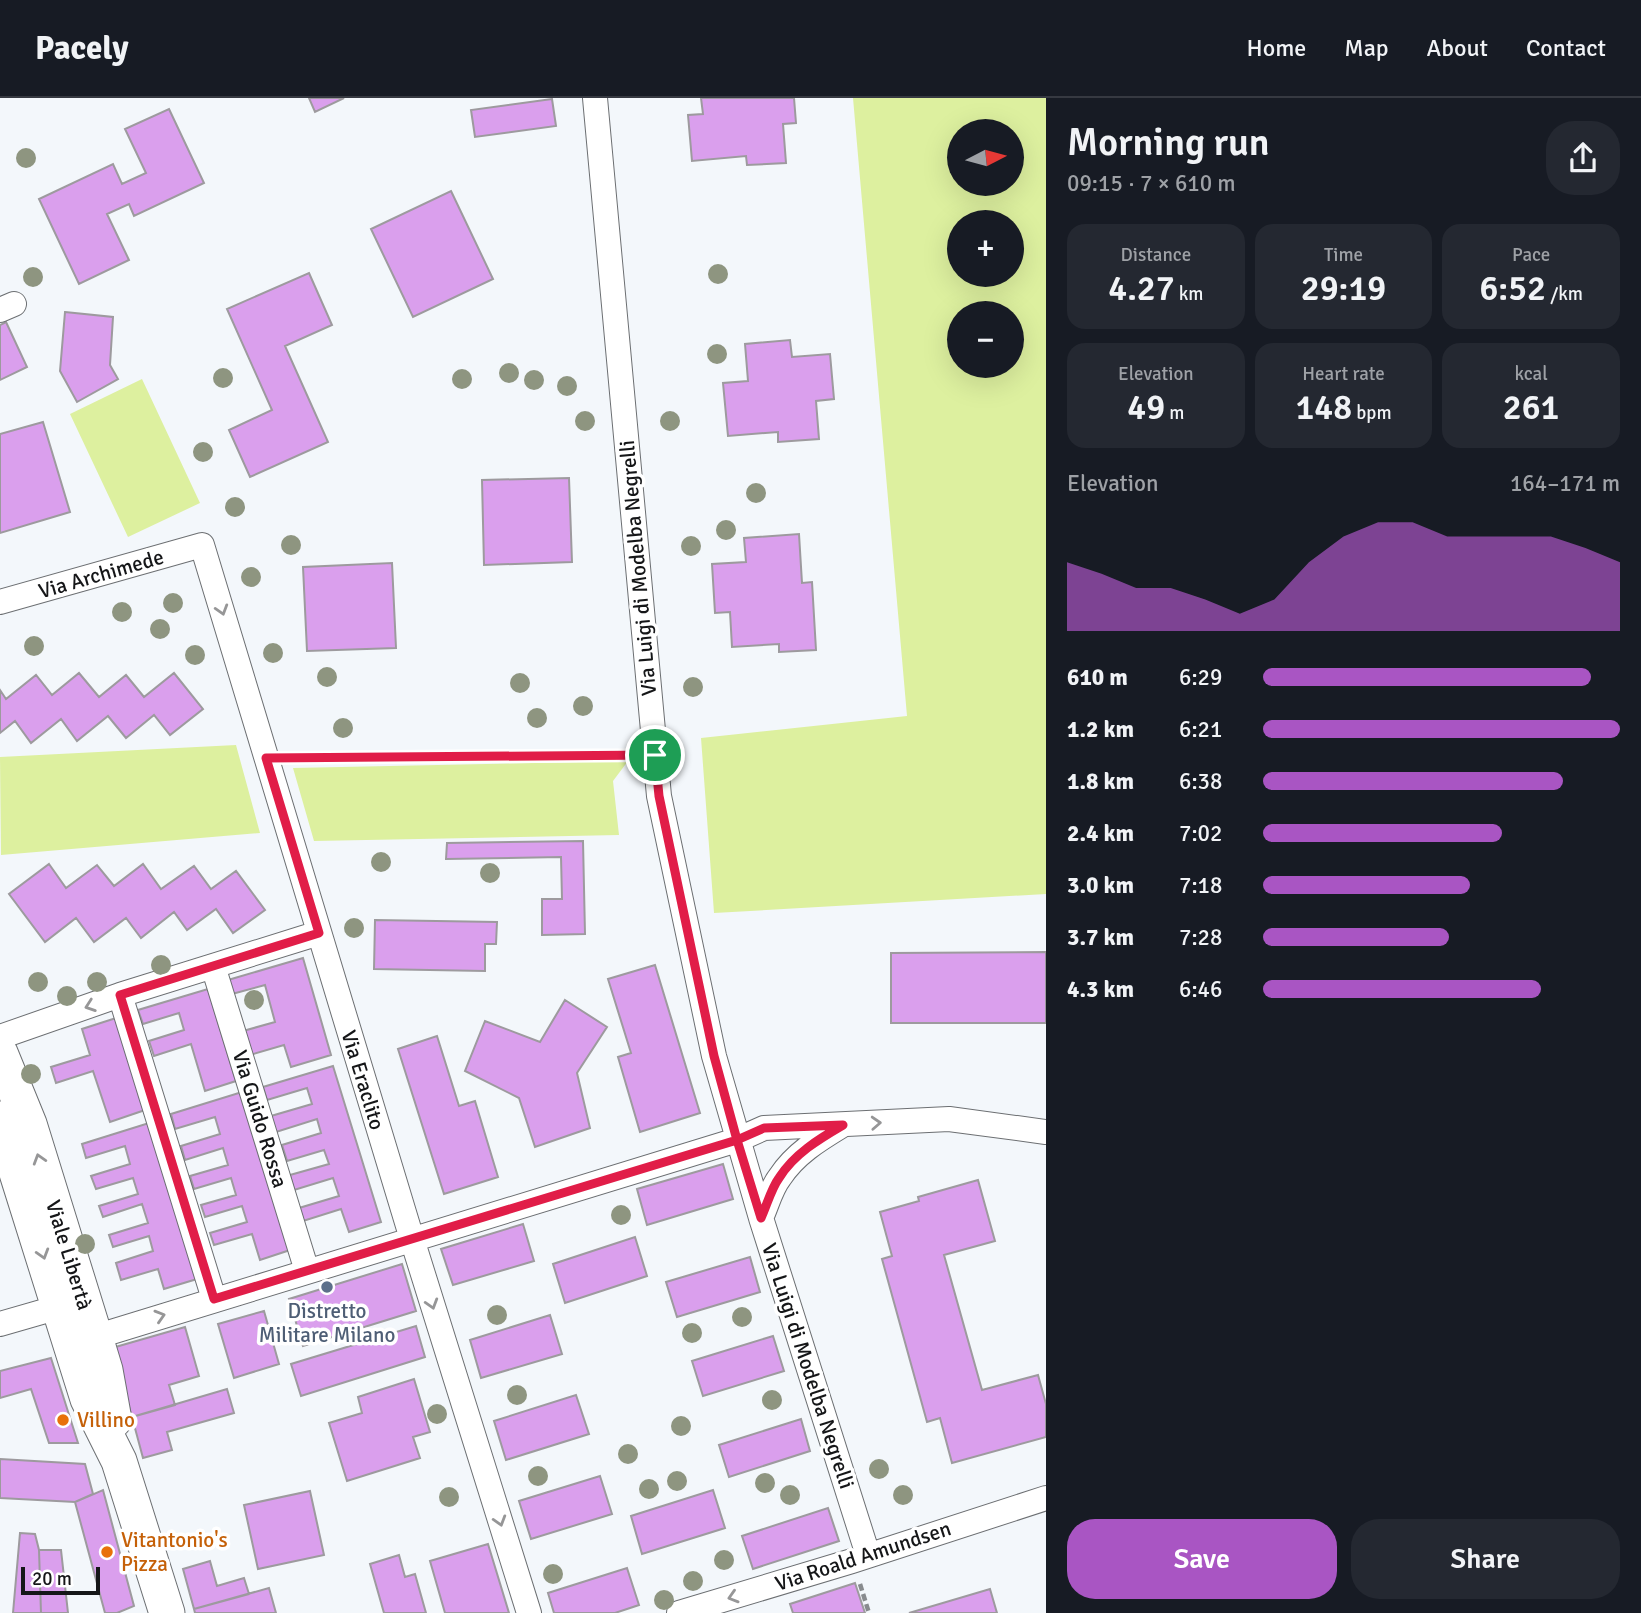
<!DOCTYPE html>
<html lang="en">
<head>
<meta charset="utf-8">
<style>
  :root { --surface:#171b24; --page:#242831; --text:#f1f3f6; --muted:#9ea1a6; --line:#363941; --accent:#a955c3 }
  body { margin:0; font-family:Signika,sans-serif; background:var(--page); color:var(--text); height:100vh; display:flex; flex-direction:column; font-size:26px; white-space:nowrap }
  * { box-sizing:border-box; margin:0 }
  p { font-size:23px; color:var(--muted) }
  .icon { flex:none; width:38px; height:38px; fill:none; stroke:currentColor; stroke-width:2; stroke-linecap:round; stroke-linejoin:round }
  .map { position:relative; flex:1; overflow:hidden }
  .side { display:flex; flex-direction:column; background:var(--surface); width:595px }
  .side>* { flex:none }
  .needle { width:46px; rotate:84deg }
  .tools { position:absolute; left:947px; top:21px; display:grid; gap:14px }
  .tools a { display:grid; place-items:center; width:77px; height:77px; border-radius:50%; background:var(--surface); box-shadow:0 7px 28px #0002; font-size:35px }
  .scale { position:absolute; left:21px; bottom:18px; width:79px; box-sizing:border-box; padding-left:7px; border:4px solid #151618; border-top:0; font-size:19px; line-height:24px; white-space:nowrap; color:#151618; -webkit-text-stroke:5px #fff; paint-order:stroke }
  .pin { position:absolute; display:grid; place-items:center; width:60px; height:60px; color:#fff; margin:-30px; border:4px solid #fff; border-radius:50%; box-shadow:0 2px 7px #0007 }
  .round { display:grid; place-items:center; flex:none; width:74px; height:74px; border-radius:28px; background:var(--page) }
  .summary { display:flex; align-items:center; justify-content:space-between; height:119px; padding:0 21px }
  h1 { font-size:38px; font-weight:600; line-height:52px }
  .metrics { display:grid; grid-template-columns:repeat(3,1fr); gap:10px; height:119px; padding:7px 21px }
  .metrics div { display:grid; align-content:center; border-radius:18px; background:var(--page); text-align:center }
  .metrics b { font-size:35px; font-weight:600 }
  .metrics small { font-size:19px; font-weight:400 }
  .metrics p { font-size:19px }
  .chart { height:196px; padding:14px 21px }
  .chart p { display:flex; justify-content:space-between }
  .chart svg { width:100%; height:126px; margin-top:7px; fill:var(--accent); opacity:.7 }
  .button { display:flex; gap:14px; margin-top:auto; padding:14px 21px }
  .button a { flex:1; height:80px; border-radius:28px; background:var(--accent); color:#fff; font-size:28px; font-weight:600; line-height:80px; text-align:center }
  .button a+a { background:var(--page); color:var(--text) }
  ul { padding:0 21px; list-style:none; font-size:23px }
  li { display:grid; grid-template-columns:112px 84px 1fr; align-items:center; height:52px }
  li i { height:18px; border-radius:9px; background:var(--accent) }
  header { display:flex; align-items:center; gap:42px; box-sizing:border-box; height:98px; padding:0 35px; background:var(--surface); border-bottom:2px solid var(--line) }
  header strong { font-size:33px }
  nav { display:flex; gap:38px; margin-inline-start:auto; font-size:24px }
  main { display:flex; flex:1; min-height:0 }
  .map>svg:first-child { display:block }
</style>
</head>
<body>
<header>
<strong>Pacely</strong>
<nav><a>Home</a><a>Map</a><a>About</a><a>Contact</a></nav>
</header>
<main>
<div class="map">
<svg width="1046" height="1515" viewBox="0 0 1046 1515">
  <rect width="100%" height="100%" fill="#f3f7fb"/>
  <!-- green -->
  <path fill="#ddf09f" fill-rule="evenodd" d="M853 0H1046V796L714 815 701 640 907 618ZM1012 33V86H959V33ZM1012 124V177H959V124ZM1012 215V268H959V215Z
    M142 281 200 405 128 439 70 316Z
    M236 647 260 735 1 757 0 659Z
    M628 663 613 683 619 737 314 743 293 670Z"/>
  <!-- building -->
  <path fill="#da9fed" stroke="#9d9a9e" stroke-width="2" d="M309 0H344L315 14Z
    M701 0H794L796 25 783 26 786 65 747 67 746 58 692 63 688 17 703 16Z
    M552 1 556 28 475 39 471 12Z
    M169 11 204 85 134 118 129 106 107 116 129 162 79 186 39 101 113 66 122 86 146 75 125 31Z
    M451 93 493 181 413 219 371 131Z
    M309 175 332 227 285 248 328 344 250 379 229 332 272 312 227 211Z
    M65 214 113 219 110 267 118 281 77 304 60 273Z
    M6 224 27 269 0 282V227Z
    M790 242 792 259 830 256 834 301 816 303 819 341 778 344V334L728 338 723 285 748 283 745 246Z
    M43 324 70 414 0 435V336Z
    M569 380 572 464 484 467 482 382Z
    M799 436 802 485 812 484 816 552 779 554V546L732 549 730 514 715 515 712 466 746 464 744 440Z
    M392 465 396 550 307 553 303 469Z
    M79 575 99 599 126 577 144 599 174 575 203 611 170 637 154 617 126 640 108 618 77 643 61 621 31 645 15 623 0 635V592L6 601 36 577 52 597Z
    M583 743 585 836 542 837V801H562L561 759 446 761 447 745Z
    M49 766 66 790 97 767 114 788 143 766 161 791 194 768 211 791 236 773 265 812 233 835 216 811 187 832 174 814 141 840 126 820 94 844 76 820 45 844 9 796Z
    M375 822 497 824 496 846H485V873L374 871Z
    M1046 854V925H891V855Z
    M303 860 331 957 291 969 284 947 250 957 243 933 275 924 265 887 232 896 228 882Z
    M655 867 700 1015 640 1034 618 959 631 955 608 881Z
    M208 891 236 983 205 993 191 946 154 958 149 943 184 932 179 915 143 926 138 912Z
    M565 902 607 929 577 975 590 1030 535 1049 519 1000 465 973 485 923 540 944Z
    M116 920 145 1012 110 1024 93 973 56 985 51 969 90 957 82 931Z
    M437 938 459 1008 475 1003 498 1079 444 1096 398 951Z
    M333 968 381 1124 349 1134 341 1111 303 1123 299 1110 339 1098 333 1080 294 1092 290 1077 329 1066 324 1052 287 1063 282 1047 321 1035 317 1021 276 1034 271 1018 312 1006 307 990 267 1002 263 989Z
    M242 994 290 1152 260 1162 252 1136 214 1147 210 1135 247 1124 242 1108 205 1119 201 1107 236 1097 231 1080 194 1091 190 1078 228 1067 223 1050 185 1062 181 1048 220 1036 215 1019 175 1031 171 1016Z
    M149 1025 197 1181 164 1191 158 1171 121 1182 116 1165 153 1153 149 1138 113 1149 109 1137 148 1125 142 1106 103 1119 99 1108 138 1096 133 1080 96 1091 91 1078 130 1066 125 1048 86 1060 82 1046Z
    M723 1066 733 1101 647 1127 637 1091Z
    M978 1082 995 1143 944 1157 982 1292 1038 1277 1046 1306V1339L952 1365 940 1320 927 1324 882 1161 892 1158 880 1114 919 1103 918 1099Z
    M523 1126 534 1163 453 1187 441 1151Z
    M635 1139 647 1178 565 1205 553 1166Z
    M750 1159 760 1194 677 1219 666 1184Z
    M402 1166 416 1213 303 1248 289 1201Z
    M264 1213 279 1266 234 1280 218 1226Z
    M550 1217 562 1256 481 1280 470 1242Z
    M416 1228 425 1259 301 1298 291 1266Z
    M185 1229 199 1278 169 1287 175 1307 132 1319 112 1250Z
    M773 1238 784 1273 703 1298 692 1263Z
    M51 1260 78 1345H49L31 1291 0 1300V1273Z
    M414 1281 430 1334 413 1339 420 1360 347 1383 329 1325 362 1315 358 1299Z
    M227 1291 234 1315 167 1334 172 1352 143 1360 132 1319Z
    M576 1297 589 1336 506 1362 494 1323Z
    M801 1321 810 1353 729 1379 719 1347Z
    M0 1361 85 1366 93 1396 75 1404 0 1400Z
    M600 1378 612 1416 531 1441 519 1403Z
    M103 1392 134 1508 117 1515H105L75 1404Z
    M713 1392 725 1430 642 1456 631 1418Z
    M310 1393 324 1457 258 1471 244 1407Z
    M828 1410 839 1443 753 1471 742 1438Z
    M20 1435 35 1436 39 1452 41 1515H13Z
    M488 1446 509 1515H445L430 1463Z
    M39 1452H61L68 1515H41Z
    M399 1457 405 1479 415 1476 426 1515H384L370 1466Z
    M210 1463 217 1488 244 1480 249 1496 194 1511 183 1471Z
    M627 1470 639 1507 615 1515H554L548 1495Z
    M855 1485 865 1515H793L790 1506Z
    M269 1490 276 1515H195L194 1511Z
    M990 1491 997 1515H909Z"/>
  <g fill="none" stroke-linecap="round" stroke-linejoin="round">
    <!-- street casing -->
    <g stroke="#6c6f72" stroke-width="26">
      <path id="street" d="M595 0 659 698 714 958 761 1120 868 1457
        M0 212 14 206
        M0 504 202 447 412 1141 529 1515
        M213 868 307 1173
        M120 897 214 1201
        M0 939 120 897 319 835
        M761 1120C767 1107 771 1090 780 1079 795 1056 818 1042 841 1028
        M0 1226 59 1209
        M95 1239 737 1042 764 1030 949 1021 1046 1034
        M679 1515 852 1463 1046 1400"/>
    </g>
    <!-- secondary casing -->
    <g stroke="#6c6f72" stroke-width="37">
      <path id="secondary" d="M0 955 29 1026 95 1239 105 1272 114 1322
        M0 1021 88 1301 119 1363 167 1515"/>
    </g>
    <!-- path -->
    <path stroke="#888b8e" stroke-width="4.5" stroke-dasharray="7 3.5" stroke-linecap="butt" d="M291 660 633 657
      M860 1486 869 1515"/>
    <!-- street -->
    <use href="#street" stroke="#fff" stroke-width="24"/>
    <!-- secondary -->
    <use href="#secondary" stroke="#fff" stroke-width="35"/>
  </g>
  <!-- trees -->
  <g fill="#8e9580">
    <circle cx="26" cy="60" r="10"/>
    <circle cx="718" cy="176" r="10"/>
    <circle cx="33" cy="179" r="10"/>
    <circle cx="717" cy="256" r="10"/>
    <circle cx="509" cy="275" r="10"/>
    <circle cx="223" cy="280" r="10"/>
    <circle cx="462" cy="281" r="10"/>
    <circle cx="534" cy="282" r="10"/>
    <circle cx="567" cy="288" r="10"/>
    <circle cx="585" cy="323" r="10"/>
    <circle cx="670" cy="323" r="10"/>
    <circle cx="203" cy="354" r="10"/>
    <circle cx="756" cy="395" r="10"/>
    <circle cx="235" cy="409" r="10"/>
    <circle cx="726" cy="432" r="10"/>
    <circle cx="291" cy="447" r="10"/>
    <circle cx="691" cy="448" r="10"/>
    <circle cx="251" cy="479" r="10"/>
    <circle cx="173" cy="505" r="10"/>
    <circle cx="122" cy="514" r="10"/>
    <circle cx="160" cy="531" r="10"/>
    <circle cx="34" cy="548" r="10"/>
    <circle cx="273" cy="555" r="10"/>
    <circle cx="195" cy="557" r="10"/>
    <circle cx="327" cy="579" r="10"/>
    <circle cx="520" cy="585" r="10"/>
    <circle cx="693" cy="589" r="10"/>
    <circle cx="583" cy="608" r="10"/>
    <circle cx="537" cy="620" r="10"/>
    <circle cx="343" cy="630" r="10"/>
    <circle cx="381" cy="764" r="10"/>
    <circle cx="490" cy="775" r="10"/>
    <circle cx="354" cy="830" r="10"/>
    <circle cx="161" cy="867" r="10"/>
    <circle cx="38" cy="884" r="10"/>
    <circle cx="97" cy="884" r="10"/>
    <circle cx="67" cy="898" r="10"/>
    <circle cx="254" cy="902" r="10"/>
    <circle cx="31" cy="976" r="10"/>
    <circle cx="621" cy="1117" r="10"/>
    <circle cx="85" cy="1146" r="10"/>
    <circle cx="497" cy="1217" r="10"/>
    <circle cx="742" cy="1219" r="10"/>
    <circle cx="692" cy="1235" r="10"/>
    <circle cx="517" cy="1297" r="10"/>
    <circle cx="772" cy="1302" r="10"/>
    <circle cx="437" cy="1316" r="10"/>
    <circle cx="681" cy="1328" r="10"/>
    <circle cx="628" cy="1356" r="10"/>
    <circle cx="879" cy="1371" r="10"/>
    <circle cx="538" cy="1378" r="10"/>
    <circle cx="677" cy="1383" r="10"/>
    <circle cx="765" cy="1385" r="10"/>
    <circle cx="649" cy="1391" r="10"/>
    <circle cx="790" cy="1397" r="10"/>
    <circle cx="903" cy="1397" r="10"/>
    <circle cx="449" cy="1399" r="10"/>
    <circle cx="724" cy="1462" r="10"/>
    <circle cx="553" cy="1476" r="10"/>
    <circle cx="693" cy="1483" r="10"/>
    <circle cx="664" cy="1502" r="10"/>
  </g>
  <!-- one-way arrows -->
  <defs><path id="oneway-chevron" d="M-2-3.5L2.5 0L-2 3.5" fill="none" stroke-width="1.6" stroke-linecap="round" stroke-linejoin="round" transform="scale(1.75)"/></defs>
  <g stroke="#969697">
    <use href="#oneway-chevron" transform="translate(222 512) rotate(73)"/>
    <use href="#oneway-chevron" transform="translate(90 908) rotate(161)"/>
    <use href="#oneway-chevron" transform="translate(876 1025) rotate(-3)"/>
    <use href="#oneway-chevron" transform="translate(39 1061) rotate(-107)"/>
    <use href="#oneway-chevron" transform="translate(43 1156) rotate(73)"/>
    <use href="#oneway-chevron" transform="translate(432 1206) rotate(73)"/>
    <use href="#oneway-chevron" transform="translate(160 1218) rotate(-17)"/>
    <use href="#oneway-chevron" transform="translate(500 1423) rotate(73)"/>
    <use href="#oneway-chevron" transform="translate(733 1499) rotate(163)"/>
  </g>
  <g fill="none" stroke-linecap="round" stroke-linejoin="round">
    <!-- route casing -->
    <g stroke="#fff" stroke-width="14">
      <path id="route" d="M655 657 266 660 319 835 120 897 214 1201 737 1042 761 1120C767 1107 771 1091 779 1080 794 1056 819 1041 843 1027L764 1030 737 1042 714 958 659 698 655 657"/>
    </g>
    <!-- route -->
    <use href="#route" stroke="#e11d48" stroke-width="9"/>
  </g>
  <!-- markers -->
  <circle fill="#5c6f8a" stroke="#fff" stroke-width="2.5" cx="327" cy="1189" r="7"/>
  <g fill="#e8710a" stroke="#fff" stroke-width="2.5">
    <circle cx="63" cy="1322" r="7"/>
    <circle cx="107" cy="1454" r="7"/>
  </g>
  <g text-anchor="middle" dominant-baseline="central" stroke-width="7" stroke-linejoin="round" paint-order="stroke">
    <!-- street labels -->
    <g font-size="21" fill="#151618" stroke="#fff">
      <text transform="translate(638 470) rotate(-95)">Via Luigi di Modelba Negrelli</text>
      <text transform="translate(101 476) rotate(-16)">Via Archimede</text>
      <text transform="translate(363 982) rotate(73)">Via Eraclito</text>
      <text transform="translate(260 1021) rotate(73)">Via Guido Rossa</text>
      <text transform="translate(69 1157) rotate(73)">Viale Libertà</text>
      <text transform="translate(808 1268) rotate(72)">Via Luigi di Modelba Negrelli</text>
      <text transform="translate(863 1458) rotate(-18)">Via Roald Amundsen</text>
    </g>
    <!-- service labels -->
    <g font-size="21" fill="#4e5e75" stroke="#fff">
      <text x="327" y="1213">Distretto<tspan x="327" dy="24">Militare Milano</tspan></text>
    </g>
    <!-- food labels -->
    <g font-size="21" fill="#c56008" stroke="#fff" text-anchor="start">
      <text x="77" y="1322">Villino</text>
      <text x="121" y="1442">Vitantonio's<tspan x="121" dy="24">Pizza</tspan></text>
    </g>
  </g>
</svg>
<div class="tools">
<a><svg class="needle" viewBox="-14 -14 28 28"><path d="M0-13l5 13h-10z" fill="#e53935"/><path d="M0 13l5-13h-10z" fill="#9ea1a6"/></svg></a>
<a>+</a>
<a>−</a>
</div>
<div class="scale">20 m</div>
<div class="pin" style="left:655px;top:657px;background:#1e9e55"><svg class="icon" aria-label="arrive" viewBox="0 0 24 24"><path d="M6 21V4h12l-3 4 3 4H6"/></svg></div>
</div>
<section class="side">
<div class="summary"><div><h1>Morning run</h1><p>09:15 · 7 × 610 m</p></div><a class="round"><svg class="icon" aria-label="share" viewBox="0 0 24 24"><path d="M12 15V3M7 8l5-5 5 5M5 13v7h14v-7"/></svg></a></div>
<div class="metrics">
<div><p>Distance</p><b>4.27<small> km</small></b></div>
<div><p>Time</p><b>29:19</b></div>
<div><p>Pace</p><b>6:52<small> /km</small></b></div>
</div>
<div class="metrics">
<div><p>Elevation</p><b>49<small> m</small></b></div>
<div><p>Heart rate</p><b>148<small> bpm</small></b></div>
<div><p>kcal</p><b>261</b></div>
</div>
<div class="chart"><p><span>Elevation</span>164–171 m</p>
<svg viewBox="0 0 160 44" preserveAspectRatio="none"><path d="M0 44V20L10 24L20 29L30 29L40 33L50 38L60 33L70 20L80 11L90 6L100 6L110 11L120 11L130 11L140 11L150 15L160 20V44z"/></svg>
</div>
<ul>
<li><b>610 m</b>6:29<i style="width:92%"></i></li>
<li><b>1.2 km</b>6:21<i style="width:100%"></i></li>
<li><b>1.8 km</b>6:38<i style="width:84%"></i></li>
<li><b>2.4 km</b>7:02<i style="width:67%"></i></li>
<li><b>3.0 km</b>7:18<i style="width:58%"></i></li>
<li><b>3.7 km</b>7:28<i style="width:52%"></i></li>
<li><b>4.3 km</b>6:46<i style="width:78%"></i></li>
</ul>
<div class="button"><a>Save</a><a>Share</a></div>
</section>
</main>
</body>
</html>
